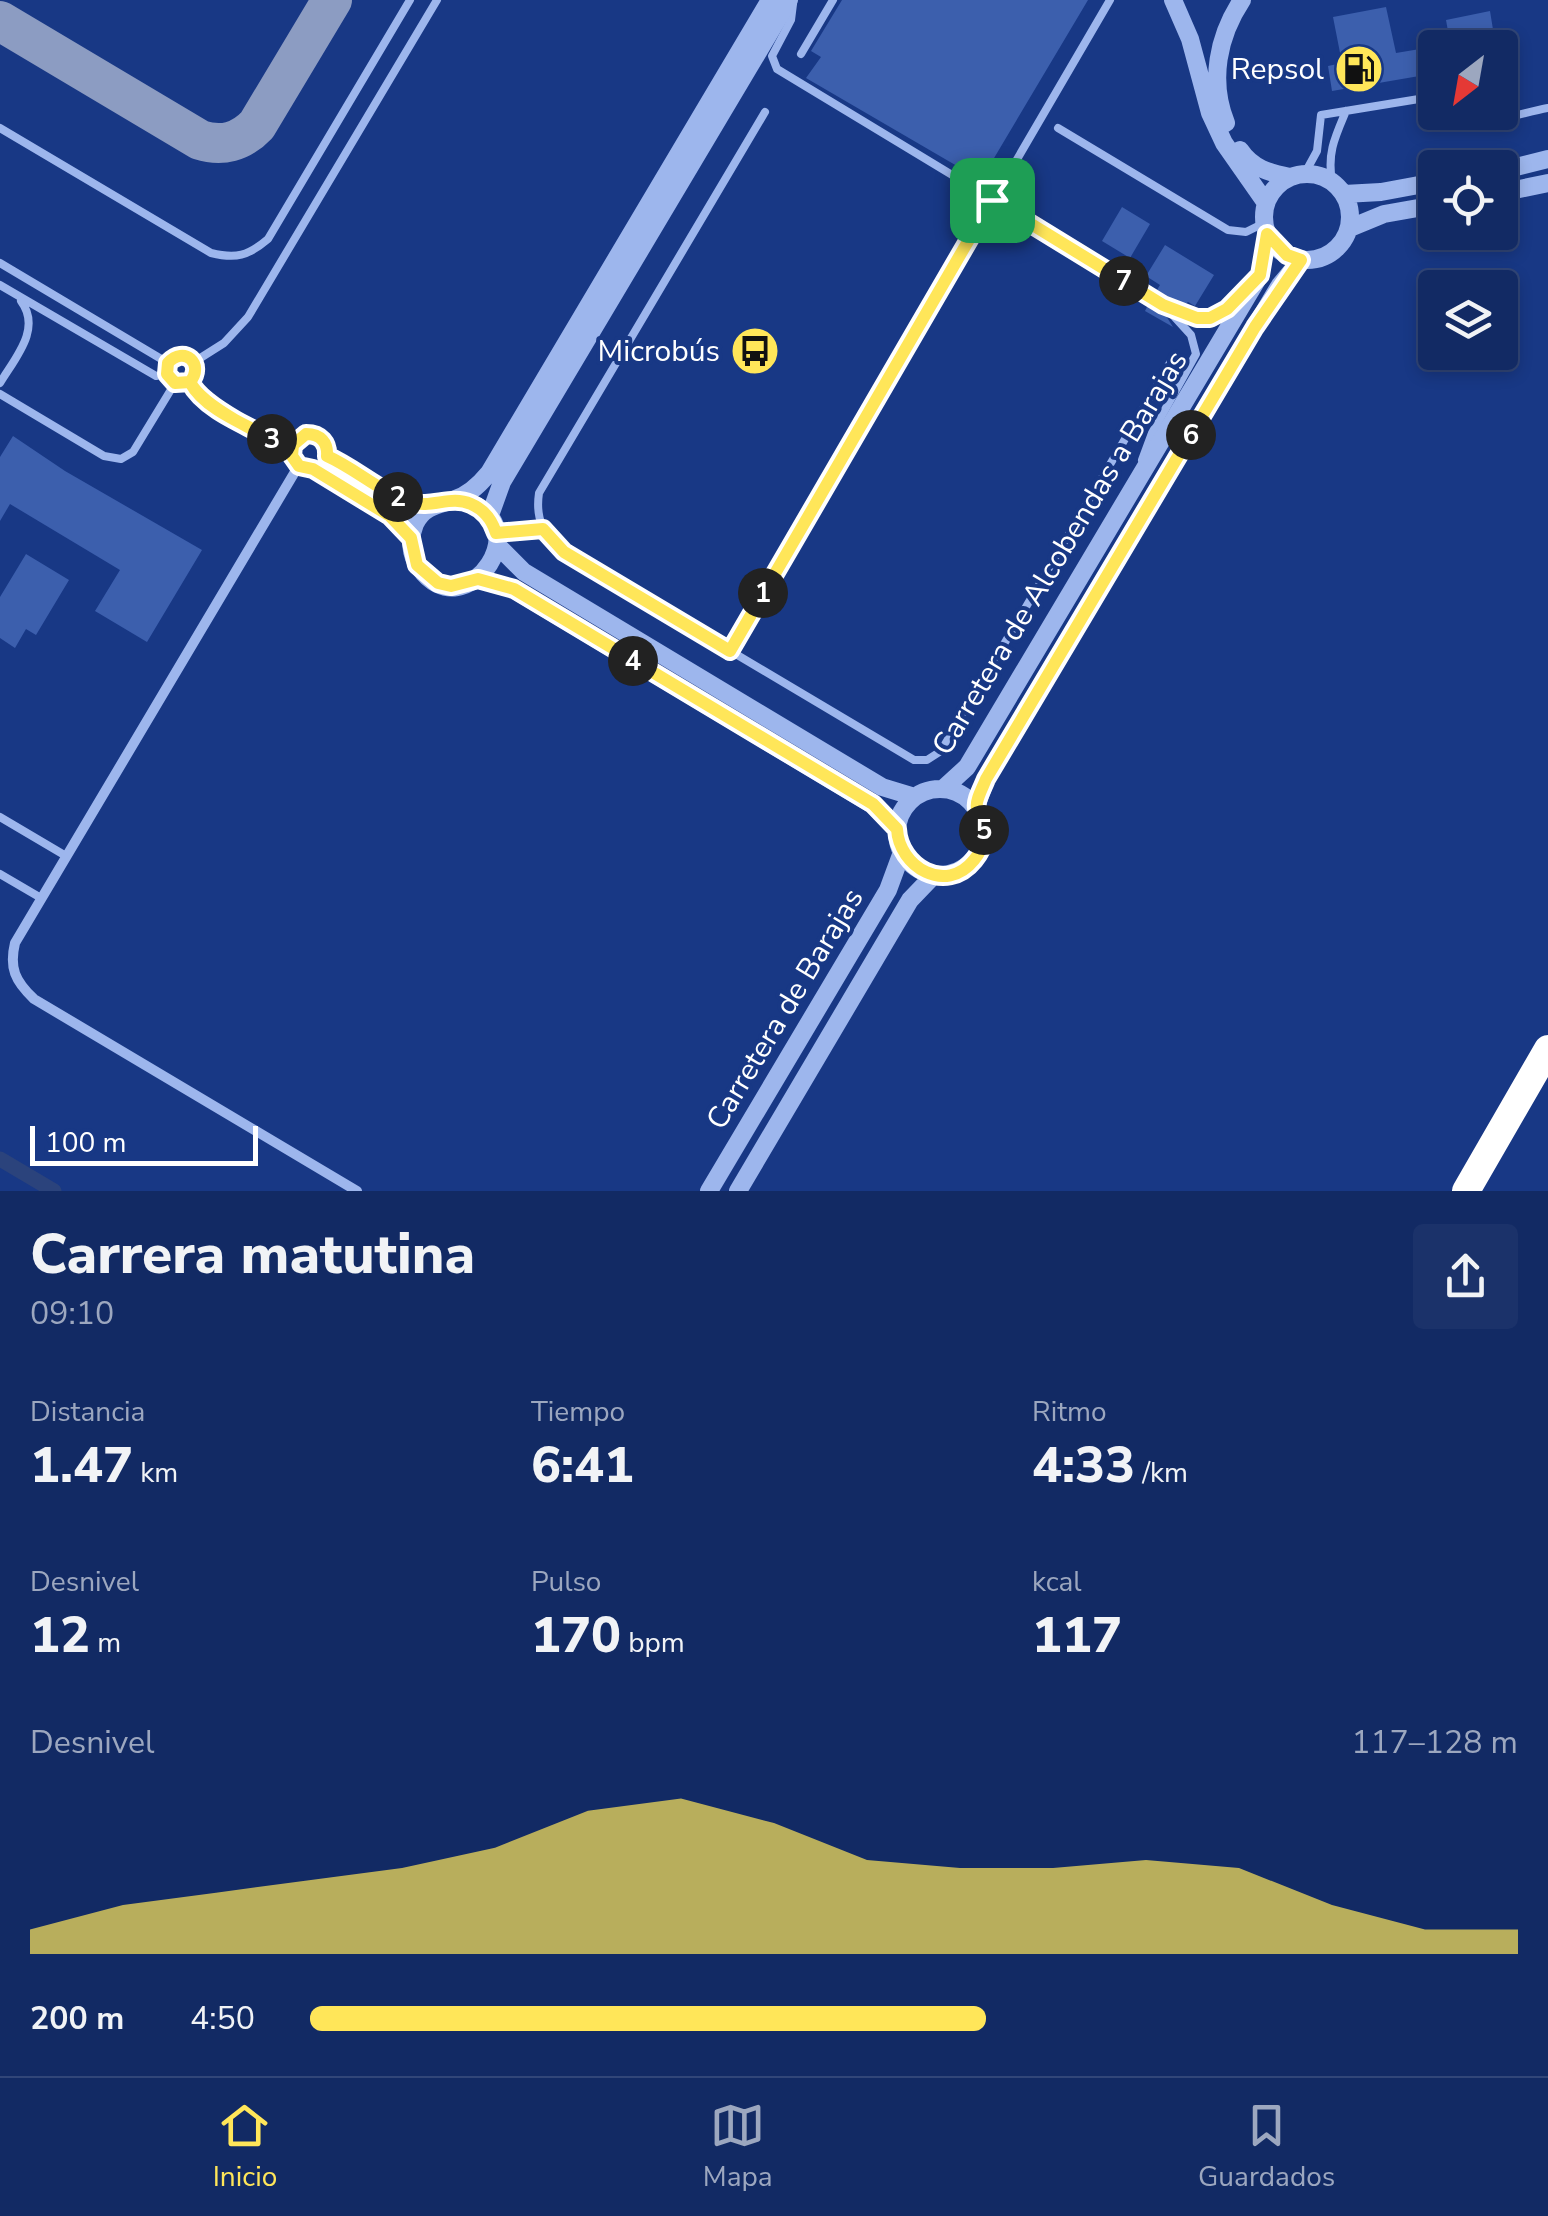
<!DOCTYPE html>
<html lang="es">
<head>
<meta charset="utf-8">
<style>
  :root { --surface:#122a64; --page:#1b326a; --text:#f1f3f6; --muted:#9ca7bf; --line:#314678; --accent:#ffe659 }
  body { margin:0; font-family:"Nunito Sans",sans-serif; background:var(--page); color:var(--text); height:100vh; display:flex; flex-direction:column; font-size:38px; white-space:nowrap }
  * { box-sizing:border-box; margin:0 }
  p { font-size:32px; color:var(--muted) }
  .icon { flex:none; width:55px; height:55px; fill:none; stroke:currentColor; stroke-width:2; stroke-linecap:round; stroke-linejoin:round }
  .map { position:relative; height:1191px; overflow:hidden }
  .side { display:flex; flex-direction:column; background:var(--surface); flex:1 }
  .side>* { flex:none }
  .needle { width:65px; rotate:211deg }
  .fabs { position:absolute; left:1418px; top:30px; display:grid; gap:20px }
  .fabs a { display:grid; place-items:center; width:100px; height:100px; border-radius:10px; background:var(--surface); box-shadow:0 5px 15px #0003,0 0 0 2px var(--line); font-size:50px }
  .scale { position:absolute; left:30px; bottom:25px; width:228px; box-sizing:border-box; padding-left:10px; border:5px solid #fff; border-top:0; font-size:28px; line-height:35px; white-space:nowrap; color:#fff; -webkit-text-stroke:8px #183885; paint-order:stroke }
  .pin { position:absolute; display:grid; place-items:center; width:85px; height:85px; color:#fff; margin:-42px; border-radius:20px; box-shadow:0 5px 15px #0006 }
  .km { position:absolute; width:50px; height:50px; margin:-25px; border-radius:50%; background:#222; color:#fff; font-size:28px; line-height:50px; text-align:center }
  .round { display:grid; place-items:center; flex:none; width:105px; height:105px; border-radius:10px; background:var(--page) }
  .headline { display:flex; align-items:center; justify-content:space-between; height:170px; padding:0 30px }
  h1 { font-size:55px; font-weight:800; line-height:75px }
  .figures { display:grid; grid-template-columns:repeat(3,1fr); gap:15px; height:170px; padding:10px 30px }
  .figures div { display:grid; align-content:center }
  .figures b { font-size:50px; font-weight:800 }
  .figures small { font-size:28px; font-weight:400 }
  .figures p { font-size:28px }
  .chart { height:280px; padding:20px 30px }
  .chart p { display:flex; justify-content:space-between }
  .chart svg { width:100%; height:180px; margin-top:10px; fill:var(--accent); opacity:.7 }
  ul { padding:0 30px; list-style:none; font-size:32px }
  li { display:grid; grid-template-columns:160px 120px 1fr; align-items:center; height:75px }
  li i { height:25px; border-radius:12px; background:var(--accent) }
  .dock { display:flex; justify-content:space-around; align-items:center; height:140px; border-top:2px solid var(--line); background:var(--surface); font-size:28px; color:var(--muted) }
  .dock a { display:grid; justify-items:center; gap:5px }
  .dock .selected { color:var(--accent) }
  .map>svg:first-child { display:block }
</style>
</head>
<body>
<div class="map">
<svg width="1548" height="1191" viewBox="0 0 1548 1191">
  <rect width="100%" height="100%" fill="#183885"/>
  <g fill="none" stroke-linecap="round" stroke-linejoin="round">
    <!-- canal -->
    <path stroke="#2b437c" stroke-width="15" d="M0 1159 54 1191"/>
    <!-- taxiway -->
    <path stroke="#8c9cc2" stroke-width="40" d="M0 21 200 140C222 147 241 142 257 125L332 0"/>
  </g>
  <!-- building -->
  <path fill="#3c5fad" d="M842 0H1088L981 180 806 78 821 57 811 51Z
    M1386 7 1396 53 1426 48 1431 74 1332 91 1328 66 1342 63 1333 17Z
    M1490 11 1496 48H1451L1446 20Z
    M1122 207 1150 224 1130 258 1102 241Z
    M1165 245 1214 275 1195 306 1188 302 1183 306 1157 290 1160 285 1146 276Z
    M1149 303 1163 311 1173 327 1145 311Z
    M13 436 65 471 202 550 147 642 95 611 120 570 10 504 0 521V457Z
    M26 554 69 580 36 635 26 629 15 648 0 638V597Z"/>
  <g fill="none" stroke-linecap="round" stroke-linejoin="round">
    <!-- service -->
    <path stroke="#9db6ed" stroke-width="8" d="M793 4 791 20 772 56 777 69 1180 313C1206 323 1221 315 1239 296
      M801 54 833 0
      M765 112 539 493C535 520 544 535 564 552L914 760H927L941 751 1174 356
      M0 128 211 253C236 259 248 256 268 239L410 0
      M1058 128 1228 230 1246 232 1264 223
      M1305 173 1317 151 1321 115 1425 98 1428 112C1461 134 1511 115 1548 108
      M1332 181C1327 153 1335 137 1346 111
      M0 263 168 363
      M0 285 156 376 167 374
      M166 370a15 15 0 1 1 30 0a15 15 0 1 1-30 0Z
      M194 362 224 343 248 317 437 0
      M189 382C203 406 266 440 293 445
      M0 383C15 358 42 329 21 301
      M0 394 104 456 121 459 133 452 175 383
      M1142 460 1152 433 1196 354 1191 335 1170 312
      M496 533 543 529
      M730 651 1110 0
      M0 817 66 856
      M0 874 41 898"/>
    <!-- minor -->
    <path stroke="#9db6ed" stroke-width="10" d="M292 451a18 18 0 1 1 36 0a18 18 0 1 1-36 0Z
      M327 456 395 496 430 507
      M299 465 15 943C9 968 15 981 34 999L357 1191
      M313 469 390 516 411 538"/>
    <!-- tertiary -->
    <path stroke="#9db6ed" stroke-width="18" d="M1173 0 1190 39 1210 113 1224 143 1266 203
      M1226 123C1209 81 1218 36 1242 0
      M1240 150C1252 168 1269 173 1290 177
      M1500 171 1548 159
      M1264 217a43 43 0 1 1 86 0a43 43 0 1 1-86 0Z
      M1500 193 1548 183
      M1344 194 1381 192 1435 182
      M1350 228 1384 214 1435 205
      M454 500C549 513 465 635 419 567 410 555 409 538 415 524 423 507 437 505 453 500 467 496 480 484 489 473L770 0
      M489 518 502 482 789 0
      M497 545 524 572 882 787 915 797
      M478 579 513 589 873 805 897 829
      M897 832a43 43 0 1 1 86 0a43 43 0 1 1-86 0Z
      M943 789 967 767 1260 275 1267 234
      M976 807 986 779 1255 327 1280 285 1301 260
      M709 1191 888 890 902 852
      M738 1191 910 900 934 875"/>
    <!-- motorway -->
    <path stroke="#fff" stroke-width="28" d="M1466 1191 1548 1049"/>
  </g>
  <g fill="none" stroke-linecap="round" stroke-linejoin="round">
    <!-- route casing -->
    <g stroke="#fff" stroke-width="20">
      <path id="route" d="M992 200 730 651 564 552 543 529 496 533C492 520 485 510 471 504 450 495 432 509 410 502 380 492 356 469 327 456 328 443 321 434 306 434L293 445C267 440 202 406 190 382L175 383 167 374 168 363C184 345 205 364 190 382 204 410 249 426 276 441L293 445 292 456 299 466 313 469 390 516 411 538 417 565 438 583 451 586 478 579 514 589 873 804 897 829C899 867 946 895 974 860 991 839 980 829 977 808 975 801 983 787 986 779L1255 327 1301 260 1287 255 1267 234 1260 275 1227 309 1210 318H1197L1163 305 992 200"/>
    </g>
    <!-- route -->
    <use href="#route" stroke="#ffe659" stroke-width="12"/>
  </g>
  <!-- icons -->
  <defs>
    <g id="fuel-disc" transform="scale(2.5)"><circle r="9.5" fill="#ffe659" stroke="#183885"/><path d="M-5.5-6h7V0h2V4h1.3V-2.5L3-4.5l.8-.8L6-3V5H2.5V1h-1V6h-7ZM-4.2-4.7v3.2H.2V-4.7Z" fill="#111"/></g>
    <g id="bus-disc" transform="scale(2.5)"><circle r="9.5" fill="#ffe659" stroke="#183885"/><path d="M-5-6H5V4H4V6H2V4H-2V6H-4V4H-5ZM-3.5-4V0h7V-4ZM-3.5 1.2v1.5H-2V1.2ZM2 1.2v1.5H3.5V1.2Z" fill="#111"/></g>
  </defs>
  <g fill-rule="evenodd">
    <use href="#fuel-disc" x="1359" y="69"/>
    <use href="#bus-disc" x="755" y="351"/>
  </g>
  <g text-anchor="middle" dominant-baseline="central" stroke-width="8" stroke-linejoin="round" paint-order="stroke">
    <!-- poi labels -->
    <g font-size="30" fill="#fff" stroke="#183885" text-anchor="end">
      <text x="1324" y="69">Repsol</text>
      <text x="720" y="351">Microbús</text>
    </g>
    <!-- street labels -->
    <g font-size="30" fill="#fff" stroke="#183885">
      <text transform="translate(1060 553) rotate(-59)">Carretera de Alcobendas a Barajas</text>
      <text transform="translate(785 1009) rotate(-59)">Carretera de Barajas</text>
    </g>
  </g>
</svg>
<div class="fabs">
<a><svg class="needle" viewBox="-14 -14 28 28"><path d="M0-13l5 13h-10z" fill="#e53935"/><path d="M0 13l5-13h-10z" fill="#9ca7bf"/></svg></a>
<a><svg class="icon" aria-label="locate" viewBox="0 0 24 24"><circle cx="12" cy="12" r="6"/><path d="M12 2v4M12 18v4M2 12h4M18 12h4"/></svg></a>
<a><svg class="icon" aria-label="layers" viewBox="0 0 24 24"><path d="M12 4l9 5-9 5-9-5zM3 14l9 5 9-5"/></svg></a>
</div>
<div class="scale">100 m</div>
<div class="pin" style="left:992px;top:200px;background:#1e9e55"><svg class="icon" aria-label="arrive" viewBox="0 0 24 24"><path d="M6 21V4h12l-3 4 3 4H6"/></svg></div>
<b class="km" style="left:763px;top:593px">1</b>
<b class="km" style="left:398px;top:497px">2</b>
<b class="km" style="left:272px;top:439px">3</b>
<b class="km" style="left:633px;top:661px">4</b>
<b class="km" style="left:984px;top:830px">5</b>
<b class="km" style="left:1191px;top:435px">6</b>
<b class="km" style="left:1124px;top:281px">7</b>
</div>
<section class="side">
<div class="headline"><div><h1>Carrera matutina</h1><p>09:10</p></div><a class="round"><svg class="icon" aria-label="share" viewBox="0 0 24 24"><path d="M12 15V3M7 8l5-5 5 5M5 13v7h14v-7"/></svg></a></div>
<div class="figures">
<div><p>Distancia</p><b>1.47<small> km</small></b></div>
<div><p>Tiempo</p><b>6:41</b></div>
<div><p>Ritmo</p><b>4:33<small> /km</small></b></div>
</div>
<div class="figures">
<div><p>Desnivel</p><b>12<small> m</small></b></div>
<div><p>Pulso</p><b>170<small> bpm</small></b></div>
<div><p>kcal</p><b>117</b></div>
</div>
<div class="chart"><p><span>Desnivel</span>117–128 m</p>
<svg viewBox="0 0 160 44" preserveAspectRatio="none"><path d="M0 44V38L10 32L20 29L30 26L40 23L50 18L60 9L70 6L80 12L90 21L100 23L110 23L120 21L130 23L140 32L150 38L160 38V44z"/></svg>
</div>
<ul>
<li><b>200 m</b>4:50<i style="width:56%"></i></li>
</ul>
</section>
<nav class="dock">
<a class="selected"><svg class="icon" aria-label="home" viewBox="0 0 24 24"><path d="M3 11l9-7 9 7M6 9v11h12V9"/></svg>Inicio</a>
<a><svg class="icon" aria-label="map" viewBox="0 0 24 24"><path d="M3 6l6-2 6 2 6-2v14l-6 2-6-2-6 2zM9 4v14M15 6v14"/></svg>Mapa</a>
<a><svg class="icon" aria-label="saved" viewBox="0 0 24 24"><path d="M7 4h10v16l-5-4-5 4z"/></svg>Guardados</a>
</nav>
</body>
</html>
